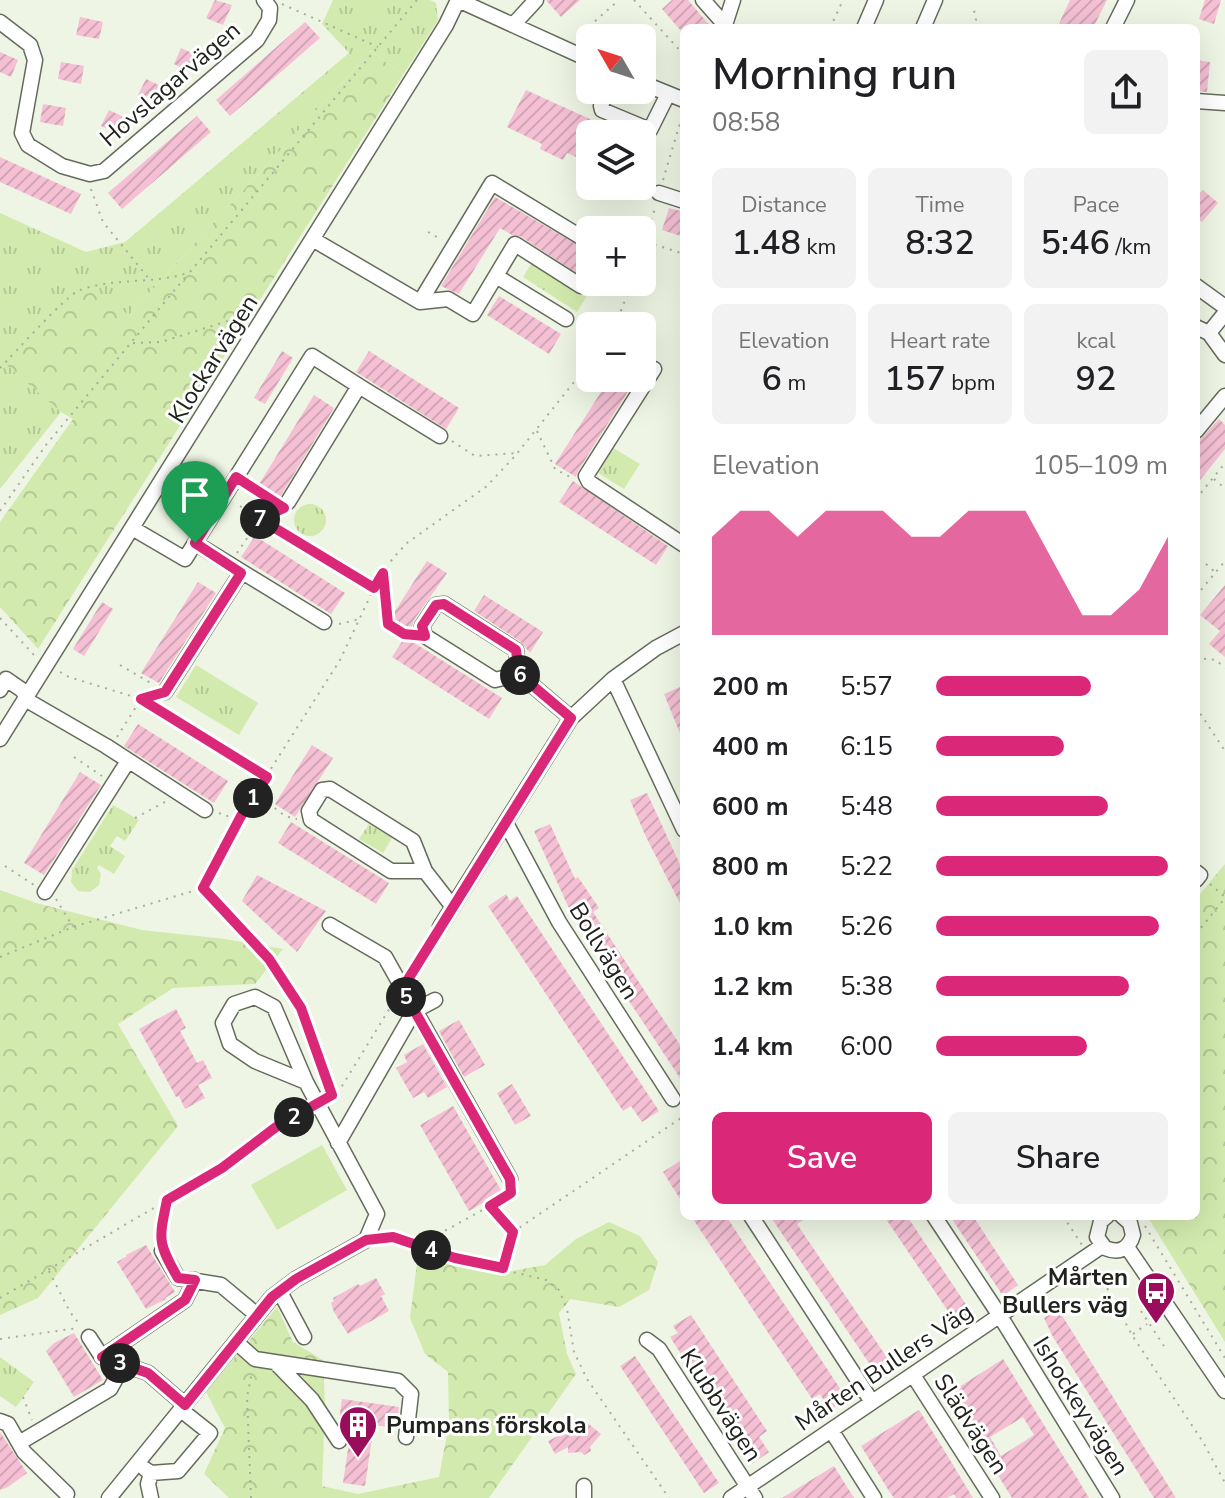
<!DOCTYPE html>
<html lang="en">
<head>
<meta charset="utf-8">
<style>
  :root { --surface:#fff; --page:#f2f2f2; --text:#202124; --muted:#757577; --accent:#db2777 }
  body { margin:0; font-family:"Nunito Sans",sans-serif; background:var(--page); color:var(--text); height:100vh; display:flex; flex-direction:column; font-size:30px; white-space:nowrap }
  * { box-sizing:border-box; margin:0 }
  p { font-size:26px; color:var(--muted) }
  .icon { flex:none; width:44px; height:44px; fill:none; stroke:currentColor; stroke-width:2; stroke-linecap:round; stroke-linejoin:round }
  .map { position:relative; flex:1; overflow:hidden }
  .sheet { position:absolute; left:680px; top:24px; width:520px; height:1196px; display:flex; flex-direction:column; background:var(--surface); border-radius:12px; box-shadow:0 8px 32px #0002 }
  .sheet>* { flex:none }
  .needle { width:52px; rotate:309deg }
  .buttons { position:absolute; left:576px; top:24px; display:grid; gap:16px }
  .buttons a { display:grid; place-items:center; width:80px; height:80px; border-radius:12px; background:var(--surface); box-shadow:0 8px 32px #0002; font-size:40px }
  .pin { position:absolute; display:grid; place-items:center; width:68px; height:68px; color:#fff; margin:-82px -34px; border-radius:50% 50% 50% 0; rotate:-45deg; box-shadow:0 0 8px #0007 }
  .pin .icon { rotate:45deg }
  .km { position:absolute; width:40px; height:40px; margin:-20px; border-radius:50%; background:#222; color:#fff; font-size:22px; line-height:40px; text-align:center }
  .round { display:grid; place-items:center; flex:none; width:84px; height:84px; border-radius:12px; background:var(--page) }
  .head { display:flex; align-items:center; justify-content:space-between; height:136px; padding:0 32px }
  h1 { font-size:44px; font-weight:600; line-height:60px }
  .metrics { display:grid; grid-template-columns:repeat(3,1fr); gap:12px; height:136px; padding:8px 32px }
  .metrics div { display:grid; align-content:center; border-radius:12px; background:var(--page); text-align:center }
  .metrics b { font-size:34px; font-weight:600 }
  .metrics small { font-size:22px; font-weight:400 }
  .metrics p { font-size:22px }
  .chart { height:224px; padding:16px 32px }
  .chart p { display:flex; justify-content:space-between }
  .chart svg { width:100%; height:144px; margin-top:8px; fill:var(--accent); opacity:.7 }
  .action { display:flex; gap:16px; margin-top:auto; padding:16px 32px }
  .action a { flex:1; height:92px; border-radius:12px; background:var(--accent); color:#fff; font-size:32px; font-weight:600; line-height:92px; text-align:center }
  .action a+a { background:var(--page); color:var(--text) }
  ul { padding:0 32px; list-style:none; font-size:26px }
  li { display:grid; grid-template-columns:128px 96px 1fr; align-items:center; height:60px }
  li i { height:20px; border-radius:10px; background:var(--accent) }
  .map>svg:first-child { display:block }
</style>
</head>
<body>
<div class="map">
<svg width="1225" height="1498" viewBox="0 0 1225 1498">
  <defs>
    <pattern id="grass-tufts" width="24" height="20" patternUnits="userSpaceOnUse" patternTransform="scale(2)"><rect width="24" height="20" fill="#d2eaae"/><path d="M3 7l-1-3M5 7V3M7 7l1-3M15 17l-1-3M17 17v-4M19 17l1-3" fill="none" stroke="#b4c895"/></pattern>
    <pattern id="forest-crowns" width="20" height="18" patternUnits="userSpaceOnUse" patternTransform="scale(2)"><rect width="20" height="18" fill="#d2eaae"/><path d="M2 6a3 3 0 1 1 6 0M12 15a3 3 0 1 1 6 0" fill="none" stroke="#b4c895"/></pattern>
    <pattern id="building-hatch" width="6" height="6" patternUnits="userSpaceOnUse" patternTransform="scale(2)"><rect width="6" height="6" fill="#f5c0d4"/><path d="M-1 1l2-2M0 6l6-6M5 7l2-2" fill="none" stroke="#d2a5b6"/></pattern>
  </defs>
  <rect width="100%" height="100%" fill="#eef5e4"/>
  <!-- grass -->
  <path fill="url(#grass-tufts)" d="M333 0H430L436 3 438 20 403 75 371 51 129 315 1 359 61 412 0 489V213L86 252 125 242 349 53 322 24Z
    M533 261 587 296 577 312 523 277Z
    M613 448 640 464 624 489 598 473Z
    M294 520a16 16 0 1 1 32 0a16 16 0 1 1-32 0Z
    M196 665 258 703 239 735 176 697Z
    M113 805 139 820 125 841 117 836 110 846 125 856 114 874 99 865 97 868 101 874 99 885 90 892 78 891 71 882 72 870Z
    M369 824 392 838 383 853 359 839Z
    M0 1357 34 1382 16 1407 0 1396Z"/>
  <!-- forest -->
  <path fill="url(#forest-crowns)" d="M371 51 403 75 38 649 0 607V522L73 419 61 412 1 360 80 281 129 315Z
    M1225 864V1342L1147 1216H1196V899Z
    M0 890 36 903 142 930 225 939 283 949 255 984 173 988 118 1024 178 1126 38 1298 0 1315Z
    M609 1222 640 1236 658 1262 649 1290 619 1307 570 1299 559 1313 567 1354 576 1374 489 1498H229L204 1474 225 1428 206 1392 277 1307 293 1342 323 1360 325 1406 322 1486 358 1494 439 1477 449 1424 448 1372 425 1354 410 1318 418 1255 482 1272 512 1271 545 1265 576 1239Z"/>
  <!-- pitch -->
  <path fill="#d2eaae" d="M322 1145 347 1190 277 1230 251 1185Z"/>
  <!-- building -->
  <path fill="url(#building-hatch)" fill-rule="evenodd" d="M215 0 232 5 223 25 206 18Z
    M546 0H580L561 17Z
    M672 0H688L712 28H684L682 32 662 9Z
    M1070 0H1107L1093 28H1057Z
    M1205 0H1221L1214 24 1199 19Z
    M80 17 103 22 99 39 76 35Z
    M305 22 320 38 230 116 216 100Z
    M181 48 203 58 195 74 174 64Z
    M0 52 18 60 11 77 0 72Z
    M1196 60 1210 62 1207 92 1196 91Z
    M61 62 84 66 81 84 58 79Z
    M146 79 167 89 159 105 138 95Z
    M526 90 590 119V124L611 134H590V163L567 153 563 160 540 149 542 144 507 127Z
    M43 104 66 108 63 126 40 122Z
    M109 110 130 120 122 136 101 126Z
    M197 116 211 132 122 209 108 193Z
    M642 148 654 154 642 181Z
    M0 157 81 194 71 214 0 182Z
    M1203 190 1218 203 1202 222 1196 217V197Z
    M495 197 590 252V282L520 236 512 235 500 228 459 294 441 286Z
    M669 208 684 212V237L662 230Z
    M499 296 561 334 549 354 487 315Z
    M282 351 293 358 265 404 254 398Z
    M369 351 459 408 446 429 356 372Z
    M610 378H622L632 385 578 471 576 477 555 464Z
    M314 395 334 408 279 499 258 486Z
    M1219 419 1225 425V449L1196 485V444Z
    M573 481 668 546 656 565 559 502Z
    M255 536 345 593 331 614 241 557Z
    M427 561 447 573 414 620 410 632 390 619Z
    M198 582 216 593 159 683 141 673Z
    M1225 585V657L1209 644 1220 631 1200 615Z
    M484 595 543 632 530 653 521 642 474 611Z
    M102 602 113 609 84 656 73 649Z
    M405 637 502 698 489 719 392 657Z
    M680 687 684 696V743L664 694Z
    M138 724 228 781 214 803 124 746Z
    M312 745 333 758 295 817 275 804Z
    M80 772 101 785 44 875 24 863Z
    M647 793 684 873V911L646 837 630 800Z
    M291 822 389 883 376 904 278 843Z
    M550 824 575 879 578 877 599 908 593 912 684 1051V1084L572 915 534 831Z
    M257 875 326 911 297 952 242 901Z
    M506 894 510 901 517 896 659 1111 642 1122 631 1106 623 1111 488 906Z
    M176 1009 186 1028 180 1031 197 1063 203 1060 212 1078 198 1085 205 1098 185 1109 179 1096 176 1097 139 1029Z
    M459 1020 485 1065 464 1077 439 1031Z
    M423 1044 447 1087 428 1098 424 1092 413 1098 396 1068 407 1062 404 1055Z
    M512 1084 531 1116 515 1125 497 1093Z
    M453 1106 502 1192 469 1211 420 1125Z
    M680 1161 684 1167V1205L663 1172Z
    M691 1216H726L847 1399 830 1410 820 1394 812 1399Z
    M770 1216H809L797 1224 894 1368 879 1378Z
    M884 1216H907L973 1315 958 1326Z
    M950 1216H973L1018 1285 1003 1296Z
    M146 1245 175 1292 165 1298 166 1299 146 1309 117 1262 127 1256 126 1255Z
    M376 1278 385 1294 381 1296 389 1311 348 1334 334 1312 331 1303 334 1301 333 1298 358 1284 360 1286Z
    M1058 1309 1176 1498H1154L1053 1337 1044 1318Z
    M691 1315 767 1431 759 1437 769 1452 752 1464 670 1337 678 1333 673 1326Z
    M74 1333 103 1380 74 1397 46 1351 54 1343Z
    M635 1356 719 1483 704 1493 620 1366Z
    M1003 1359 1077 1478 1089 1498H1012L948 1394ZM1023 1417 1034 1435 1001 1456 990 1437Z
    M342 1399 399 1407 396 1428 374 1425 365 1486 343 1483 352 1422 339 1420Z
    M919 1410 947 1455 973 1498H956L954 1494 947 1498H894L889 1491 861 1446Z
    M586 1422 601 1434 590 1447 591 1451 584 1455 581 1452 568 1453V1447L555 1454 548 1441 562 1434 577 1433Z
    M0 1432 27 1473 8 1487 0 1490Z
    M834 1466 854 1498H782L816 1477Z"/>
  <g fill="none" stroke-linecap="round" stroke-linejoin="round">
    <!-- minor casing -->
    <g stroke="#656b5c" stroke-width="17">
      <path id="minor" d="M458 0 590 60
        M703 0 725 25
        M0 22 30 45 35 60 22 133 28 145 62 166 90 174 104 171 257 40 269 20 270 8 264 0
        M513 25 536 0
        M724 28 733 0
        M864 28 876 0
        M923 28 935 0
        M1113 28 1127 0
        M642 83 684 100
        M607 90 601 106 602 110 650 130 668 94
        M1196 101 1225 103
        M659 193 684 201
        M314 240 420 302 448 299 473 314 515 244 581 286
        M496 276 566 319
        M1196 286 1225 307
        M420 302 492 183 589 242
        M1196 327 1209 333 1225 355
        M1209 333 1225 313
        M654 369 586 476 589 482 684 545
        M1196 431 1225 396
        M288 502 359 386 440 436
        M132 528 185 559 312 356 359 386
        M195 543 324 622
        M519 674 516 650 444 604 436 605 422 626 425 636 495 680 519 674 571 718
        M613 679 684 830
        M0 690 6 679 22 690 30 702 106 746 205 810
        M165 692 241 573
        M0 739 446 25 458 0
        M506 823 559 922 673 1099
        M425 871 413 841 330 789 322 790 309 811 311 820 391 871H425L453 907
        M1196 872 1200 875 1196 880
        M45 892 128 761
        M330 925 385 957 510 1179
        M440 927 571 718 613 679 656 648 684 633
        M338 1143 414 1011 435 1000
        M751 1216 872 1402
        M934 1216 1000 1316 1112 1498
        M1107 1216 1101 1221 1097 1237 1105 1248C1119 1254 1129 1249 1133 1235L1130 1223 1122 1216
        M1127 1247 1225 1391
        M162 1251 178 1278 221 1285 257 1315
        M280 1292 304 1337
        M89 1337 102 1357 148 1373 185 1405
        M647 1340 659 1349 755 1498
        M236 1342 255 1359 398 1381 411 1394 406 1437
        M102 1357 185 1300 195 1280
        M276 1363 312 1400 339 1441
        M913 1375 992 1498
        M0 1421 8 1424 24 1452 67 1494
        M831 1430 874 1498
        M19 1443 110 1389 124 1364
        M145 1469 151 1473 148 1484 151 1498
        M151 1473 178 1471 210 1433 181 1410
        M584 1486V1498
        M109 1498 272 1297 296 1279 366 1240 377 1214 306 1082 274 1007 255 997 234 1004 223 1023 230 1044 255 1061 306 1082
        M731 1498 1102 1246"/>
    </g>
    <!-- path -->
    <path stroke="#a7ada0" stroke-width="2" stroke-dasharray="2 6" stroke-linecap="butt" d="M634 0 684 55
      M282 4 378 47
      M830 28 843 0
      M973 28 976 20 974 10
      M577 37 619 0
      M663 180 683 113
      M91 189 103 222 150 280
      M428 232 442 240
      M647 242 684 254
      M642 251 656 205
      M579 319 600 320 613 326
      M615 326 632 282
      M133 343 161 342 247 315
      M0 368C14 354 66 295 80 290 115 277 155 285 190 272L417 0
      M537 431 555 469 572 478
      M452 441 475 456 517 453
      M1214 479 1222 486
      M247 484 276 502
      M1196 499 1225 463
      M240 506 373 587
      M0 511 46 445 188 274
      M237 553 260 519 278 510
      M1206 564 1215 572
      M383 575 388 624 404 634H410
      M1196 596 1225 561
      M0 618 34 655
      M339 624 360 619
      M1196 658 1216 660 1225 668
      M120 665 154 685
      M60 672 69 677 141 699 266 776
      M1196 707 1225 751
      M117 737 141 699 153 696
      M74 757 102 776
      M260 789C270 803 279 817 297 819
      M219 813 225 816H240
      M135 818 165 802
      M5 866 34 885
      M1210 884 1225 897
      M204 889 269 959 301 1008 332 1094
      M56 899 73 927
      M1196 934 1225 898
      M0 957 73 927 203 888 241 816 340 660 374 588 393 558 407 543 487 486 515 456 590 362
      M411 974 433 938
      M330 1097 342 1086 393 1003
      M491 1205 510 1194
      M1063 1216 1082 1245
      M1145 1226 1225 1358
      M513 1232 684 1116
      M160 1238 167 1201
      M383 1238 393 1237 455 1258 546 1280 559 1290 567 1309 574 1352 587 1379 669 1498
      M417 1246 490 1206 513 1232 504 1267
      M1096 1267 1132 1335 1203 1442 1225 1483
      M49 1271 70 1312 80 1325
      M0 1298 222 1168 276 1127 304 1112
      M1141 1311 1164 1346
      M1133 1334 1147 1324
      M0 1339 78 1328
      M23 1397 32 1420
      M251 1498 247 1397 252 1372"/>
    <!-- minor -->
    <use href="#minor" stroke="#fff" stroke-width="14"/>
  </g>
  <g fill="none" stroke-linecap="round" stroke-linejoin="round">
    <!-- route casing -->
    <g stroke="#fff" stroke-width="16">
      <path id="route" d="M236 477 284 508 260 519 374 588 383 573 388 624 404 634 425 636 422 626 436 605 444 604 516 650 519 674 571 718 402 989 510 1179 511 1193 490 1206 513 1232 503 1268 455 1258 393 1237 366 1240 296 1279 272 1297 185 1405 148 1373 102 1357 185 1300 195 1280 178 1278C157 1242 159 1239 167 1200L222 1168 276 1127 332 1095 301 1008 269 959 203 888 241 816 267 777 141 699 165 692 241 573 195 543Z"/>
    </g>
    <!-- route -->
    <use href="#route" stroke="#db2777" stroke-width="10"/>
  </g>
  <!-- icons -->
  <defs>
    <g id="bus-pin" transform="scale(2)"><path d="M0 17L-7.5 6A9.5 9.5 0 1 1 7.5 6Z" fill="#9a0d5d" stroke="#fff"/><path d="M-5-6H5V4H4V6H2V4H-2V6H-4V4H-5ZM-3.5-4V0h7V-4ZM-3.5 1.2v1.5H-2V1.2ZM2 1.2v1.5H3.5V1.2Z" fill="#fff"/></g>
    <g id="building-pin" transform="scale(2)"><path d="M0 17L-7.5 6A9.5 9.5 0 1 1 7.5 6Z" fill="#9a0d5d" stroke="#fff"/><path d="M-4-6H4V6H1V3H-1V6H-4ZM-2.5-4.3h1.7v1.8h-1.7ZM.8-4.3h1.7v1.8H.8ZM-2.5-1h1.7V.8h-1.7ZM.8-1h1.7V.8H.8Z" fill="#fff"/></g>
  </defs>
  <g fill-rule="evenodd">
    <use href="#bus-pin" x="1156" y="1291"/>
    <use href="#building-pin" x="358" y="1425"/>
  </g>
  <g text-anchor="middle" dominant-baseline="central" stroke-width="6" stroke-linejoin="round" paint-order="stroke">
    <!-- street labels -->
    <g font-size="24" fill="#20231d" stroke="#fff">
      <text transform="translate(170 84) rotate(-41)">Hovslagarvägen</text>
      <text transform="translate(213 359) rotate(-58)">Klockarvägen</text>
      <text transform="translate(604 951) rotate(58)">Bollvägen</text>
      <text transform="translate(884 1367) rotate(-34)">Mårten Bullers Väg</text>
      <text transform="translate(721 1405) rotate(57)">Klubbvägen</text>
      <text transform="translate(1081 1406) rotate(58)">Ishockeyvägen</text>
      <text transform="translate(971 1424) rotate(57)">Slädvägen</text>
    </g>
    <!-- poi labels -->
    <g font-size="24" font-weight="bold" fill="#20231d" stroke="#fff" text-anchor="end">
      <text x="1128" y="1277">Mårten<tspan x="1128" dy="28">Bullers väg</tspan></text>
      <text x="386" y="1425" text-anchor="start">Pumpans förskola</text>
    </g>
  </g>
</svg>
<div class="buttons">
<a><svg class="needle" viewBox="-14 -14 28 28"><path d="M0-13l5 13h-10z" fill="#e53935"/><path d="M0 13l5-13h-10z" fill="#757577"/></svg></a>
<a><svg class="icon" aria-label="layers" viewBox="0 0 24 24"><path d="M12 4l9 5-9 5-9-5zM3 14l9 5 9-5"/></svg></a>
<a>+</a>
<a>−</a>
</div>
<div class="pin" style="left:195px;top:543px;background:#1e9e55"><svg class="icon" aria-label="arrive" viewBox="0 0 24 24"><path d="M6 21V4h12l-3 4 3 4H6"/></svg></div>
<b class="km" style="left:253px;top:798px">1</b>
<b class="km" style="left:294px;top:1117px">2</b>
<b class="km" style="left:120px;top:1363px">3</b>
<b class="km" style="left:431px;top:1250px">4</b>
<b class="km" style="left:406px;top:997px">5</b>
<b class="km" style="left:520px;top:675px">6</b>
<b class="km" style="left:260px;top:519px">7</b>
<section class="sheet">
<div class="head"><div><h1>Morning run</h1><p>08:58</p></div><a class="round"><svg class="icon" aria-label="share" viewBox="0 0 24 24"><path d="M12 15V3M7 8l5-5 5 5M5 13v7h14v-7"/></svg></a></div>
<div class="metrics">
<div><p>Distance</p><b>1.48<small> km</small></b></div>
<div><p>Time</p><b>8:32</b></div>
<div><p>Pace</p><b>5:46<small> /km</small></b></div>
</div>
<div class="metrics">
<div><p>Elevation</p><b>6<small> m</small></b></div>
<div><p>Heart rate</p><b>157<small> bpm</small></b></div>
<div><p>kcal</p><b>92</b></div>
</div>
<div class="chart"><p><span>Elevation</span>105–109 m</p>
<svg viewBox="0 0 160 44" preserveAspectRatio="none"><path d="M0 44V14L10 6L20 6L30 14L40 6L50 6L60 6L70 14L80 14L90 6L100 6L110 6L120 22L130 38L140 38L150 30L160 14V44z"/></svg>
</div>
<ul>
<li><b>200 m</b>5:57<i style="width:67%"></i></li>
<li><b>400 m</b>6:15<i style="width:55%"></i></li>
<li><b>600 m</b>5:48<i style="width:74%"></i></li>
<li><b>800 m</b>5:22<i style="width:100%"></i></li>
<li><b>1.0 km</b>5:26<i style="width:96%"></i></li>
<li><b>1.2 km</b>5:38<i style="width:83%"></i></li>
<li><b>1.4 km</b>6:00<i style="width:65%"></i></li>
</ul>
<div class="action"><a>Save</a><a>Share</a></div>
</section>
</div>
</body>
</html>
